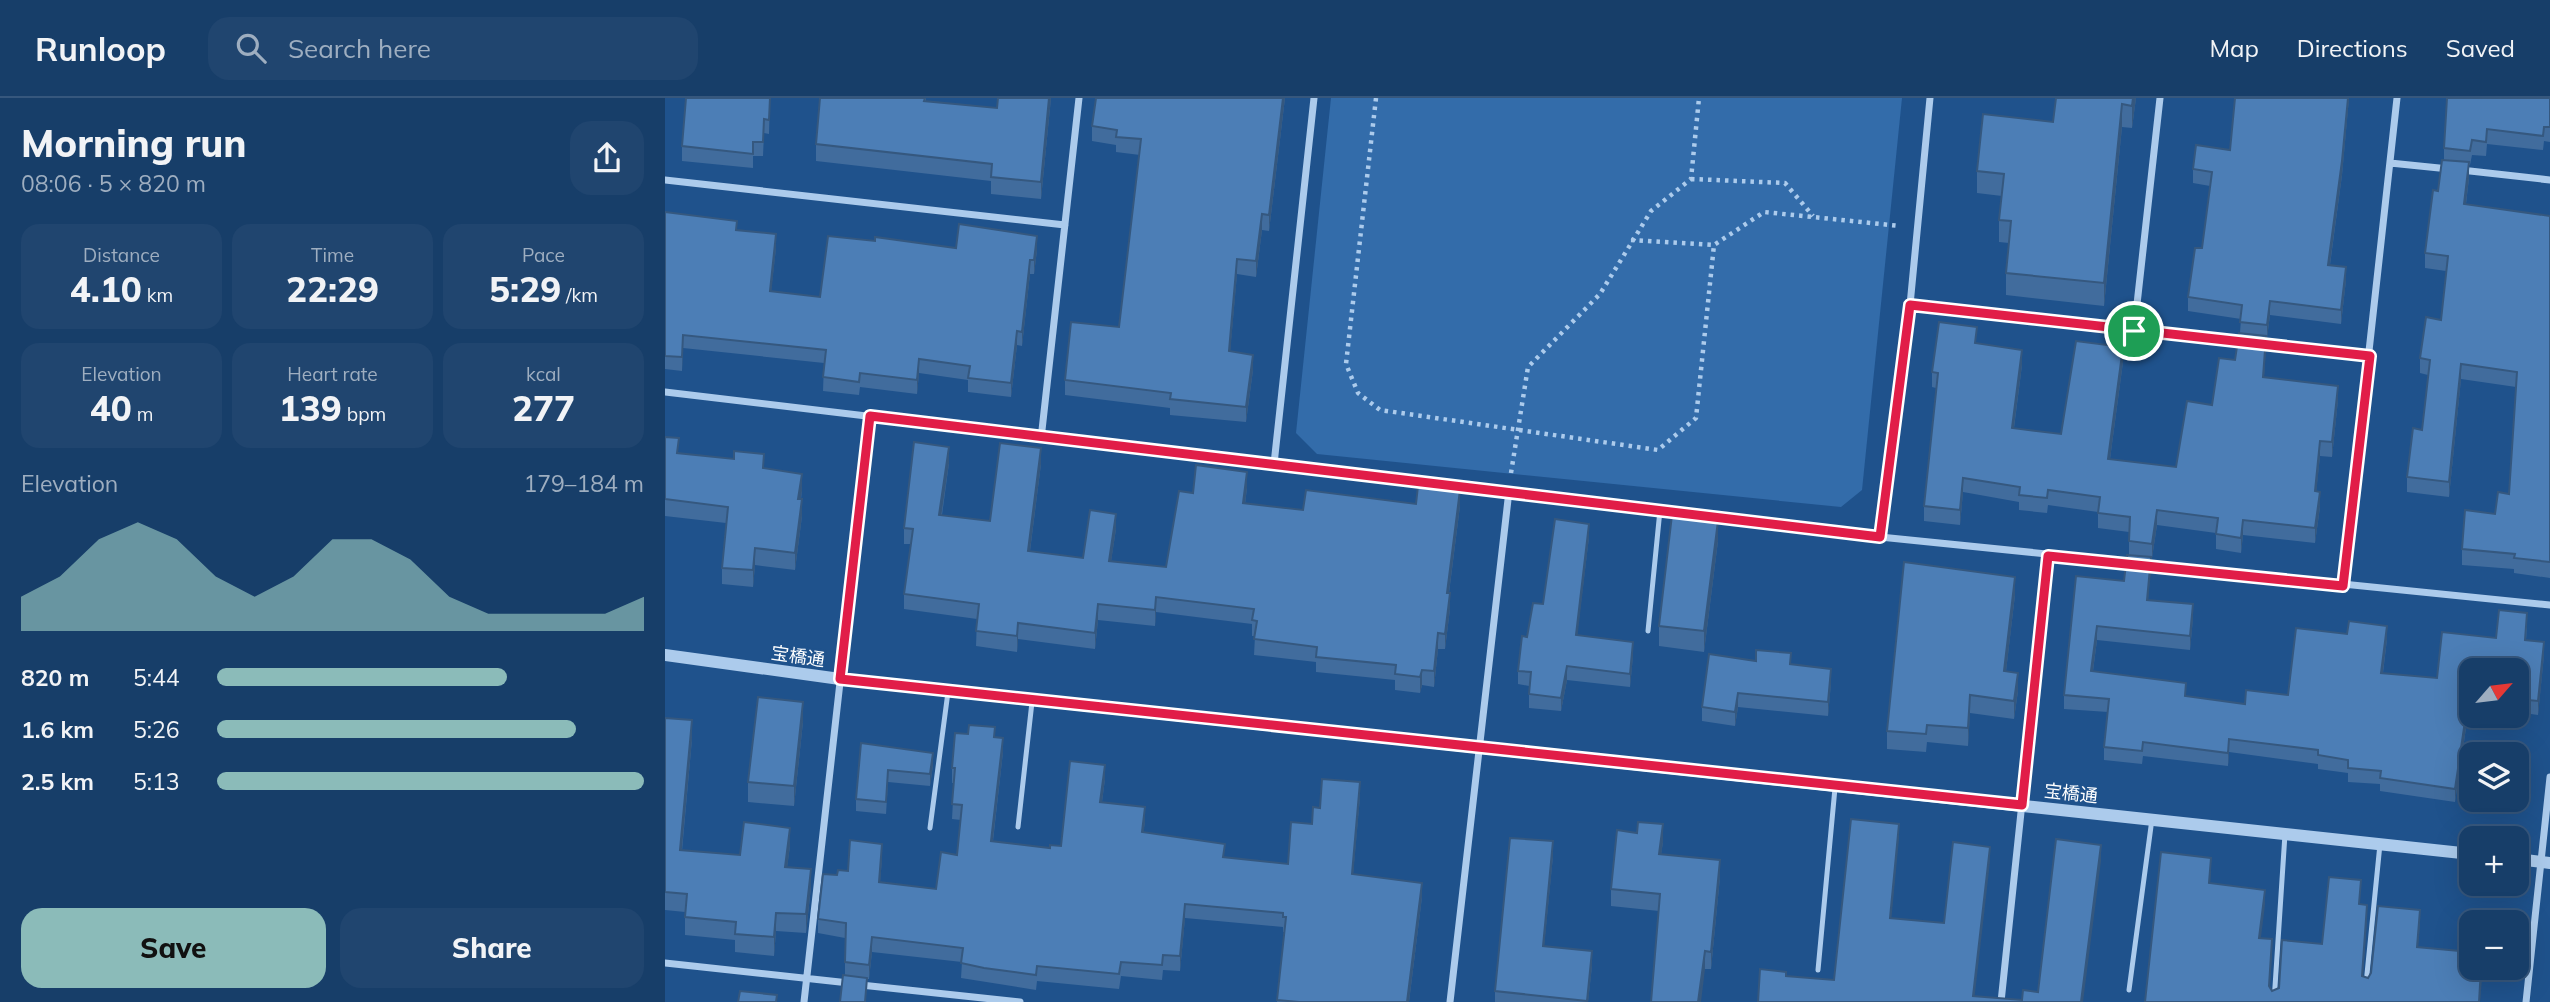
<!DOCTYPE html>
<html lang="en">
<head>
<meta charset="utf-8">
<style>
  :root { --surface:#173e69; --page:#20456f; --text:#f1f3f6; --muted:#9eaec0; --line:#36577d; --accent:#8bbbb9 }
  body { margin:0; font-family:Mulish,"Noto Sans JP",sans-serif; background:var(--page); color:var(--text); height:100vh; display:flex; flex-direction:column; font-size:26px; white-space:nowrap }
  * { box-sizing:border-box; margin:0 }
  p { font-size:23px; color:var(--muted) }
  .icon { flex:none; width:38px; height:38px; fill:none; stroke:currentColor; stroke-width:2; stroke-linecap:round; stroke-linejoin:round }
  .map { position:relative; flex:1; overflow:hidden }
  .panel { display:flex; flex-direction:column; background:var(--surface); width:665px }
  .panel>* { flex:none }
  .needle { width:46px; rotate:62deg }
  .buttons { position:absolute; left:1794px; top:560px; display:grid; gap:14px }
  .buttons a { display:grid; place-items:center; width:70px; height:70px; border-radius:14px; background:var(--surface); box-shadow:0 7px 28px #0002,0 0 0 2px var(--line); font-size:35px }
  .pin { position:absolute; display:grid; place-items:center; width:60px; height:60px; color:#fff; margin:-30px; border:4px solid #fff; border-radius:50%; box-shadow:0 2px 7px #0007 }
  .round { display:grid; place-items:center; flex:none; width:74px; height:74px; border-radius:21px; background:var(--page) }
  .overview { display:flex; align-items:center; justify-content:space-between; height:119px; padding:0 21px }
  h1 { font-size:38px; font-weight:800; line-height:52px }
  .figures { display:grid; grid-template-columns:repeat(3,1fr); gap:10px; height:119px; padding:7px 21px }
  .figures div { display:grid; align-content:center; border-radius:18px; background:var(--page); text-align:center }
  .figures b { font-size:35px; font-weight:800 }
  .figures small { font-size:19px; font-weight:400 }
  .figures p { font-size:19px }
  .chart { height:196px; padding:14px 21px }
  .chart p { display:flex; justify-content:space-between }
  .chart svg { width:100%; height:126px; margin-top:7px; fill:var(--accent); opacity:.7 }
  .primary-button { display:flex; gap:14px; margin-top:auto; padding:14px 21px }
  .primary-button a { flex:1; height:80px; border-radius:21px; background:var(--accent); color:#111; font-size:28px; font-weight:800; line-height:80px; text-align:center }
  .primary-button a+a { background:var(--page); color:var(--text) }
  ul { padding:0 21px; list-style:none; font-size:23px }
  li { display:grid; grid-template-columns:112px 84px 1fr; align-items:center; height:52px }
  li i { height:18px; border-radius:9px; background:var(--accent) }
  header { display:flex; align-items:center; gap:42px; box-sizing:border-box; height:98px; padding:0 35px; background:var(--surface); border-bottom:2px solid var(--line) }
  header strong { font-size:33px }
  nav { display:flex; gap:38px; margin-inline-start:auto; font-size:24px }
  .search { width:490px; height:63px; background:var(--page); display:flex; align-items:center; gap:18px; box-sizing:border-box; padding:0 24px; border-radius:21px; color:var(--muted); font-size:26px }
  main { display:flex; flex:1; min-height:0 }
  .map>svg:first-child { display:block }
</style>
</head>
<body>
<header>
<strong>Runloop</strong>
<div class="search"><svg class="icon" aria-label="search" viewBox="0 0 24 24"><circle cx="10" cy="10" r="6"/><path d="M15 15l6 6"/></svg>Search here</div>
<nav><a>Map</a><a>Directions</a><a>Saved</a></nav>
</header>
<main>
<section class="panel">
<div class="overview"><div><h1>Morning run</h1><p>08:06 · 5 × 820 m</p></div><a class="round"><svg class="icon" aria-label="share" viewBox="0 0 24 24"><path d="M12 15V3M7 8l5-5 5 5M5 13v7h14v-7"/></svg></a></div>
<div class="figures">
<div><p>Distance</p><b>4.10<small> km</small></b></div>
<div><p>Time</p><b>22:29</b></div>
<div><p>Pace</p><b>5:29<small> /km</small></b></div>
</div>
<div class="figures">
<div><p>Elevation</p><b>40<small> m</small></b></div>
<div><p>Heart rate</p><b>139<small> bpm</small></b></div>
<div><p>kcal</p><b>277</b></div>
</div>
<div class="chart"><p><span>Elevation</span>179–184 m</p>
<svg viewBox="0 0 160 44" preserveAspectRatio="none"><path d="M0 44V32L10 25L20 12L30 6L40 12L50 25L60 32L70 25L80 12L90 12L100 19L110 32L120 38L130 38L140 38L150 38L160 32V44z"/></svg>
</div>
<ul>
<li><b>820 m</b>5:44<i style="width:68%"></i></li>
<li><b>1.6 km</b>5:26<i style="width:84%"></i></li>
<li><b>2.5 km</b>5:13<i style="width:100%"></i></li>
</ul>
<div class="primary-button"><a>Save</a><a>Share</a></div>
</section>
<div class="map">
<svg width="1885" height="904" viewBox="0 0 1885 904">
  <rect width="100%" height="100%" fill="#1f528c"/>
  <!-- green -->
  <path fill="#336caa" d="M666 0H1237L1197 392 1176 409 652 356 631 335Z"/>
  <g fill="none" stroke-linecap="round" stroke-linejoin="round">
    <!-- path -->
    <path stroke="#accbec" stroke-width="4.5" stroke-dasharray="3.5 5" stroke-linecap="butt" d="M711 0 681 266 693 295 715 312 993 352 1031 320 1049 147 1099 114 1235 128
      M1026 81 1120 85 1148 118
      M966 142 1049 147
      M846 375 863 269 935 196 986 113 1026 81 1034 0"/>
    <!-- service -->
    <path stroke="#accbec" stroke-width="5" d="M983 533 995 412
      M353 729 367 604
      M265 730 283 594
      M1153 872 1170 690
      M1701 886 1715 746
      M1464 892 1487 721
      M1609 904 1620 736"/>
    <!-- minor -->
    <path stroke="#accbec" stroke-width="7" d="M1725 65 1784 71
      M1796 72 1885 82
      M0 82 400 127
      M1245 207 1582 245
      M1469 233 1495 0
      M1594 246 1705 258
      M0 294 1215 439 1885 507
      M376 341 414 0
      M609 366 649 0
      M1215 439 1245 207 1265 0
      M1678 488 1732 0
      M0 865 184 885
      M196 887 355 904
      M139 904 205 318
      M785 904 844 393
      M1336 904 1383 458
      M1861 904 1885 679"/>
    <!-- tertiary -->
    <path stroke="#accbec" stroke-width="12" d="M0 557 175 581 1806 756
      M1852 761 1885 765"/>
  </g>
  <!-- wall -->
  <path fill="#416c9d" d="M21 0H105L104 36 99 35 98 58H88V70L17 63V48Z
    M155 0H261V3L332 10 333 0H386L376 101 326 96V83L151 63V46Z
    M620 0 604 133 597 132 591 179 572 176 565 254 588 272 581 324 505 317V310L400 297V282L454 229 475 57 451 54V47L427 43V28Z
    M1391 0H1471L1467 30 1457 29 1439 208 1341 197V175L1344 145 1334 144V122L1337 98 1312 95V73L1388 24Z
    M1570 0H1684L1677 77 1665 167 1681 182 1676 226 1605 217 1602 240H1601L1599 279 1673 302 1667 359 1655 358 1651 394 1655 409 1650 445 1578 437 1576 455 1551 451V435L1492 427 1487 460H1486L1483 502 1528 520 1525 552 1432 542 1428 573 1521 598 1580 606 1623 597 1722 541 1718 575 1772 580 1831 540 1862 529 1861 542 1879 557 1873 617 1852 614V572H1806V610H1804L1790 704 1715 693V686L1683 684V675L1653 671V666L1564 654 1563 668 1478 658 1477 666 1439 662V649L1443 614 1399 611V597L1411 478 1459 483 1464 457V434L1433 430V414L1383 407 1382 415 1354 412V404L1298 394 1295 427 1259 423V408L1271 290 1267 289V274L1312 245 1357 267 1349 330 1396 336 1458 264 1445 361 1511 369 1547 307 1570 262 1575 235 1576 221 1523 213V199L1537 150 1545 88 1528 85V71L1565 52Z
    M1885 0V44L1879 43 1878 52 1822 46 1821 58 1807 57 1805 67H1804V80L1801 106 1885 118V480L1849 475V471L1797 467V451L1830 416 1844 396 1851 289 1796 281 1784 399 1742 394V379L1757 332 1763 277 1755 275V260L1776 222 1781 173 1760 170V155L1779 62V50Z
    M0 114 72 132 111 150 106 193 155 199 210 143 291 150 372 152 369 176H365L357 248 352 247 346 299 303 294V282L254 275 252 296 195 289 194 297 158 293 159 265 18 250 17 273 0 271Z
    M0 339 14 355 99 370 137 393 136 401 137 418 130 472 90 467 88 489 57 486V470L61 425 0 418Z
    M284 365 277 417 325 423 376 366 365 453 418 460 451 431 446 463 501 469 528 395 582 390 580 406 638 412 751 406 795 408 784 495 785 511 780 551H773L769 589 757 587 755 595 730 592V582L651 574V564L589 557 590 538H587V526L491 514 490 528 433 522 430 551 353 541 352 554 311 548 312 521 239 511V496L246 446H239V430Z
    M924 439 912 537 968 558 965 589 902 582 896 613 864 610V588L853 586V573L862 539 878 506Z
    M1053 443 1039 554 994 548V528Z
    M1350 497 1341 573 1353 593 1349 621 1305 615 1303 648 1262 644 1261 654 1222 651V633Z
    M1091 563 1126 566 1166 585 1163 618 1073 609 1070 628 1037 623V609Z
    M0 620 27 641 17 753 75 757 125 748 122 769 146 789 141 835 111 833 109 858 70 854V842L20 837V814L0 812Z
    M138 624 129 708 83 704V684Z
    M303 636 330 639 338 654 328 743 385 750 396 748 440 681 437 704 480 724 478 735 560 759 623 766 655 710 695 699 688 776 757 799 744 904H612L619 834H618V829L520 820 515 873 498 872 497 882 456 878 454 891 372 883 371 892 296 880 297 864 207 854 204 881H202V893L180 877V840L153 835V821L172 777 217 761 215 784 271 791 292 757 296 722 287 721 289 685H287V670Z
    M196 645 268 667 265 688 223 684 221 716 191 713V701Z
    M998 744 996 756 1055 779 1046 871H1040L994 813 946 808V791Z
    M888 758 879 848 927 868 923 904H830V893Z"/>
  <!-- shaded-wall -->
  <path fill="#35587f" d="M384 0H386L376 101V84Z
    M618 0H620L604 133V117Z
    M1468 0H1471L1467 30V8Z
    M1683 0H1684L1677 77 1663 180V167Z
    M1457 6V29L1439 208V185Z
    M1804 64V80L1799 121V106Z
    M597 116V132L591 179V163Z
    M111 136V150L105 207V193Z
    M372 138V152L369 176V162Z
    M572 161V176L564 269V253Z
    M365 162V176L357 248V234Z
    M1681 169V182L1676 226V212Z
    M1605 203V217L1602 240V227Z
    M352 233V247L346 299V285Z
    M18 237V250L17 273V259Z
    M1601 238V253L1598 294V279Z
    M1458 249V264L1443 376V361Z
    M1357 252V267L1347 344V330Z
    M588 257V272L581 324V309Z
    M254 261V275L252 296V282Z
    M1796 266V281L1784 399V384Z
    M1673 288V302L1667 359V344Z
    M1655 343V358L1650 408V393Z
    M284 349V365L274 433V417Z
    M376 350V366L363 468V453Z
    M582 374V390L578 421V405Z
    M137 376V393L133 418V401Z
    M1298 380V394L1295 427V412Z
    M795 392V408L782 510V495Z
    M1655 394V409L1650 445V430Z
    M137 401V418L130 472V455Z
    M1492 412V427L1487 460V446Z
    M451 416V431L444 478V463Z
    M1578 422V437L1576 455V440Z
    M1053 423V443L1039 554V533Z
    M924 426V439L911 551V537Z
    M90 450V467L88 489V472Z
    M1486 459V473L1482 515V502Z
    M1350 479V497L1339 591V573Z
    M785 495V511L780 551V536Z
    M491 499V514L490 528V512Z
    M433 506V522L430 551V535Z
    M1528 506V520L1525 552V538Z
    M353 525V541L352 554V538Z
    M1432 528V542L1426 587V573Z
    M1722 528V541L1716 589V575Z
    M773 535V551L769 589V573Z
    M968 544V558L965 589V576Z
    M1879 544V557L1873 617V603Z
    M902 568V582L896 613V600Z
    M1166 571V585L1163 618V604Z
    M757 572V587L755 595V579Z
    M1353 575V593L1349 621V603Z
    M1073 595V609L1070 628V614Z
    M1804 596V610L1790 704V691Z
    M1305 597V615L1303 648V630Z
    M138 604V624L129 708V688Z
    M27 622V641L15 771V752Z
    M338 640V654L326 758V743Z
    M1564 641V654L1563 668V655Z
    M268 655V667L265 688V676Z
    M440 667V681L435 719V704Z
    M695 684V699L687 791V776Z
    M480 709V724L477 749V734Z
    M998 726V744L994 773V756Z
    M1234 726V741L1225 835V820Z
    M125 730V748L120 787V769Z
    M888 743V758L878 862V848Z
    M217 746V761L214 799V784Z
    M1436 747V763L1418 904H1416Z
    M1325 749V764L1309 904 1308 898Z
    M1546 760V775L1544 800V785Z
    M1055 762V779L1046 871V854Z
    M146 771V789L141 835V816Z
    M757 785V799L744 904H742Z
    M1600 792V807L1594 855V840Z
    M520 806V820L515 873V858Z
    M1702 807V822L1697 894V878Z
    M1755 812V828L1752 864V849Z
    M111 815V833L109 858V839Z
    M207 839V854L204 881V867Z
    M1607 841V856L1604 904V888Z
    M927 853V868L923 904H922Z
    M1040 853V871L1036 904H1033Z
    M1816 870H1818L1815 904H1814Z"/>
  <!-- building -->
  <path fill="#4c7eb6" stroke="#35587f" stroke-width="2" d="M21 0H105L104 22 99 21 98 44H88V56L17 48Z
    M155 0H260L259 3 332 10 333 0H384L376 84 326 79 327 66 151 46Z
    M431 0H618L604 117 597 116 591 163 572 161 564 253 588 257 581 309 505 301 506 295 400 282 406 224 454 229 476 41 451 39 452 32 427 28Z
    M1391 0H1468L1467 8 1457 6 1439 185 1341 175 1346 123 1334 122 1339 76 1312 73 1318 16 1388 24Z
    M1570 0H1683L1677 63 1663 167 1681 169 1676 212 1605 203 1602 227 1575 224 1577 207 1523 199 1530 150H1537L1547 74 1528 71 1531 47 1565 52Z
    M1782 0H1885V29H1879L1878 38 1822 31 1821 44 1807 42 1805 53 1779 50Z
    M1777 62 1804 64 1799 106 1885 118V464L1849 460 1850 456 1797 451 1800 412 1830 416 1833 394 1844 396 1852 274 1796 266 1784 384 1742 379 1748 330 1757 332 1765 262 1755 260 1761 219 1776 222 1783 158 1760 155 1768 92 1773 93Z
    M0 114 72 123 71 132 111 136 105 193 155 199 163 138 210 143V139L291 150 294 126 372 138 369 162H365L357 234 352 233 346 285 303 280 305 268 254 261 252 282 195 275 194 284 158 279 161 252 18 237 17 259 0 258Z
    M1274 224 1312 229 1310 245 1357 252 1347 330 1396 336 1411 243 1458 249 1443 361 1511 369 1522 303 1547 307 1554 260 1570 262 1574 235 1601 238 1598 279 1673 288 1667 344 1655 343 1650 393 1655 394 1650 430 1578 422 1576 440 1551 436 1553 420 1492 412 1487 446 1464 443 1465 419 1433 415 1435 399 1383 392 1382 400 1354 397 1355 389 1298 380 1295 412 1259 408 1273 275 1267 274Z
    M0 339 14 340 12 355 69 361V353L99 356 98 370 137 376 133 401H137L130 455 90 450 88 472 57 470 63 409 0 401Z
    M249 344 284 349 274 417 325 423 335 345 376 350 363 453 418 460 425 412 451 416 444 463 501 469 514 393 528 395 531 367 582 374 578 405 638 412 641 392 751 406 753 388 795 392 782 495H785L780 536 773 535 769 573 757 572 755 579 730 576 731 567 651 559 652 549 589 541 592 523 587 522 589 511 491 499 490 512 433 506 430 535 353 525 352 538 311 533 314 506 239 496 248 431 239 430Z
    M1007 417 1053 423 1039 533 994 528Z
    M890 421 924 426 911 537 968 544 965 576 902 568 896 600 864 596 866 574 853 573 857 538 862 539 868 505 878 506Z
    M1462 457 1486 459 1482 502 1528 506 1525 538 1432 528 1426 573 1521 585 1520 598 1580 606 1581 592 1623 597 1631 530 1682 536 1684 523 1722 528 1716 575 1772 580 1777 534 1831 540 1834 512 1862 515 1860 542 1879 544 1873 603 1852 601V572H1806V596H1804L1790 691 1715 680 1716 673 1683 670V662L1653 657V652L1564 641 1563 655 1478 644 1477 653 1439 649 1444 601 1399 597 1411 478 1459 483Z
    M1239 464 1350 479 1339 573 1353 575 1349 603 1305 597 1303 630 1262 627 1261 636 1222 633Z
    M1091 552 1126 555 1125 566 1166 571 1163 604 1073 595 1070 614 1037 609 1044 556 1091 563Z
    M93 599 138 604 129 688 83 684Z
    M0 620 27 622 15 752 75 757 79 724 125 730 120 769 146 771 141 816 111 815 109 839 70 836 71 824 20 819 22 796 0 794Z
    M304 627 330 629 329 639 338 640 326 743 385 750V747L396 748 405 663 440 667 435 704 480 709 477 734 560 746 558 759 623 766 626 724 647 726 648 709 655 710 657 681 695 684 687 776 757 785 742 904H634L612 902 621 819H618V815L520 806 515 858 498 857 497 867 456 864 454 876 372 868 371 877 319 870 296 865 298 850 207 839 204 867 180 864 181 825 153 821 158 776 172 777 173 772 183 773 185 742 217 746 214 784 271 791 276 754 292 757 297 707 287 706 290 670H287L290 635 303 636Z
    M196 645 268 655 265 676 223 672 221 704 191 701Z
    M1186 721 1234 726 1225 820 1279 825 1288 744 1325 749 1308 898 1357 902 1358 892 1373 894 1391 741 1436 747 1416 904H1093L1095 871 1121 874V878L1169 882Z
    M973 724 998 726 994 756 1055 762 1046 854 1040 853 1033 904H986L995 796 946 791 952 732 972 735Z
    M845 740 888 743 878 848 927 853 922 903 830 893Z
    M1496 754 1546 760 1544 785 1600 792 1594 840 1607 841 1604 888 1607 893 1614 890 1617 842 1657 846 1664 779 1696 782 1694 806 1702 807 1697 878 1703 880 1706 875 1713 808 1755 812 1752 849 1806 854V870H1816L1814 904H1480Z
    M178 877 202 880 200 904H175Z
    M75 893 112 897 111 904H73Z"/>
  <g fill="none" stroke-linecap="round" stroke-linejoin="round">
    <!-- route casing -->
    <g stroke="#fff" stroke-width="14">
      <path id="route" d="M1245 207 1705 258 1678 488 1383 458 1357 707 175 581 205 318 1215 439Z"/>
    </g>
    <!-- route -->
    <use href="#route" stroke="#e11d48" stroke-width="9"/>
  </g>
  <g text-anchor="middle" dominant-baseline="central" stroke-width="5" stroke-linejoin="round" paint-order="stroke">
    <!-- street labels -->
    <g font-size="18" fill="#fff" stroke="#1f528c">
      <text transform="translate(133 558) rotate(8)">宝橋通</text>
      <text transform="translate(1406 695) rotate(6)">宝橋通</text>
    </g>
  </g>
</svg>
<div class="buttons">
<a><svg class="needle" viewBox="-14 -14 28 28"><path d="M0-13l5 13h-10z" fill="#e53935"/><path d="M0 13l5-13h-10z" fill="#9eaec0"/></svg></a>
<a><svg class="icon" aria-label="layers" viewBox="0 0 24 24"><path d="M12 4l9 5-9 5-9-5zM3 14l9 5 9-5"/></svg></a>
<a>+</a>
<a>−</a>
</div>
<div class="pin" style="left:1469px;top:233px;background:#1e9e55"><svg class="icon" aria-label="arrive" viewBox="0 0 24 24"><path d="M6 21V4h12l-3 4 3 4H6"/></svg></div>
</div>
</main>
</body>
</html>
